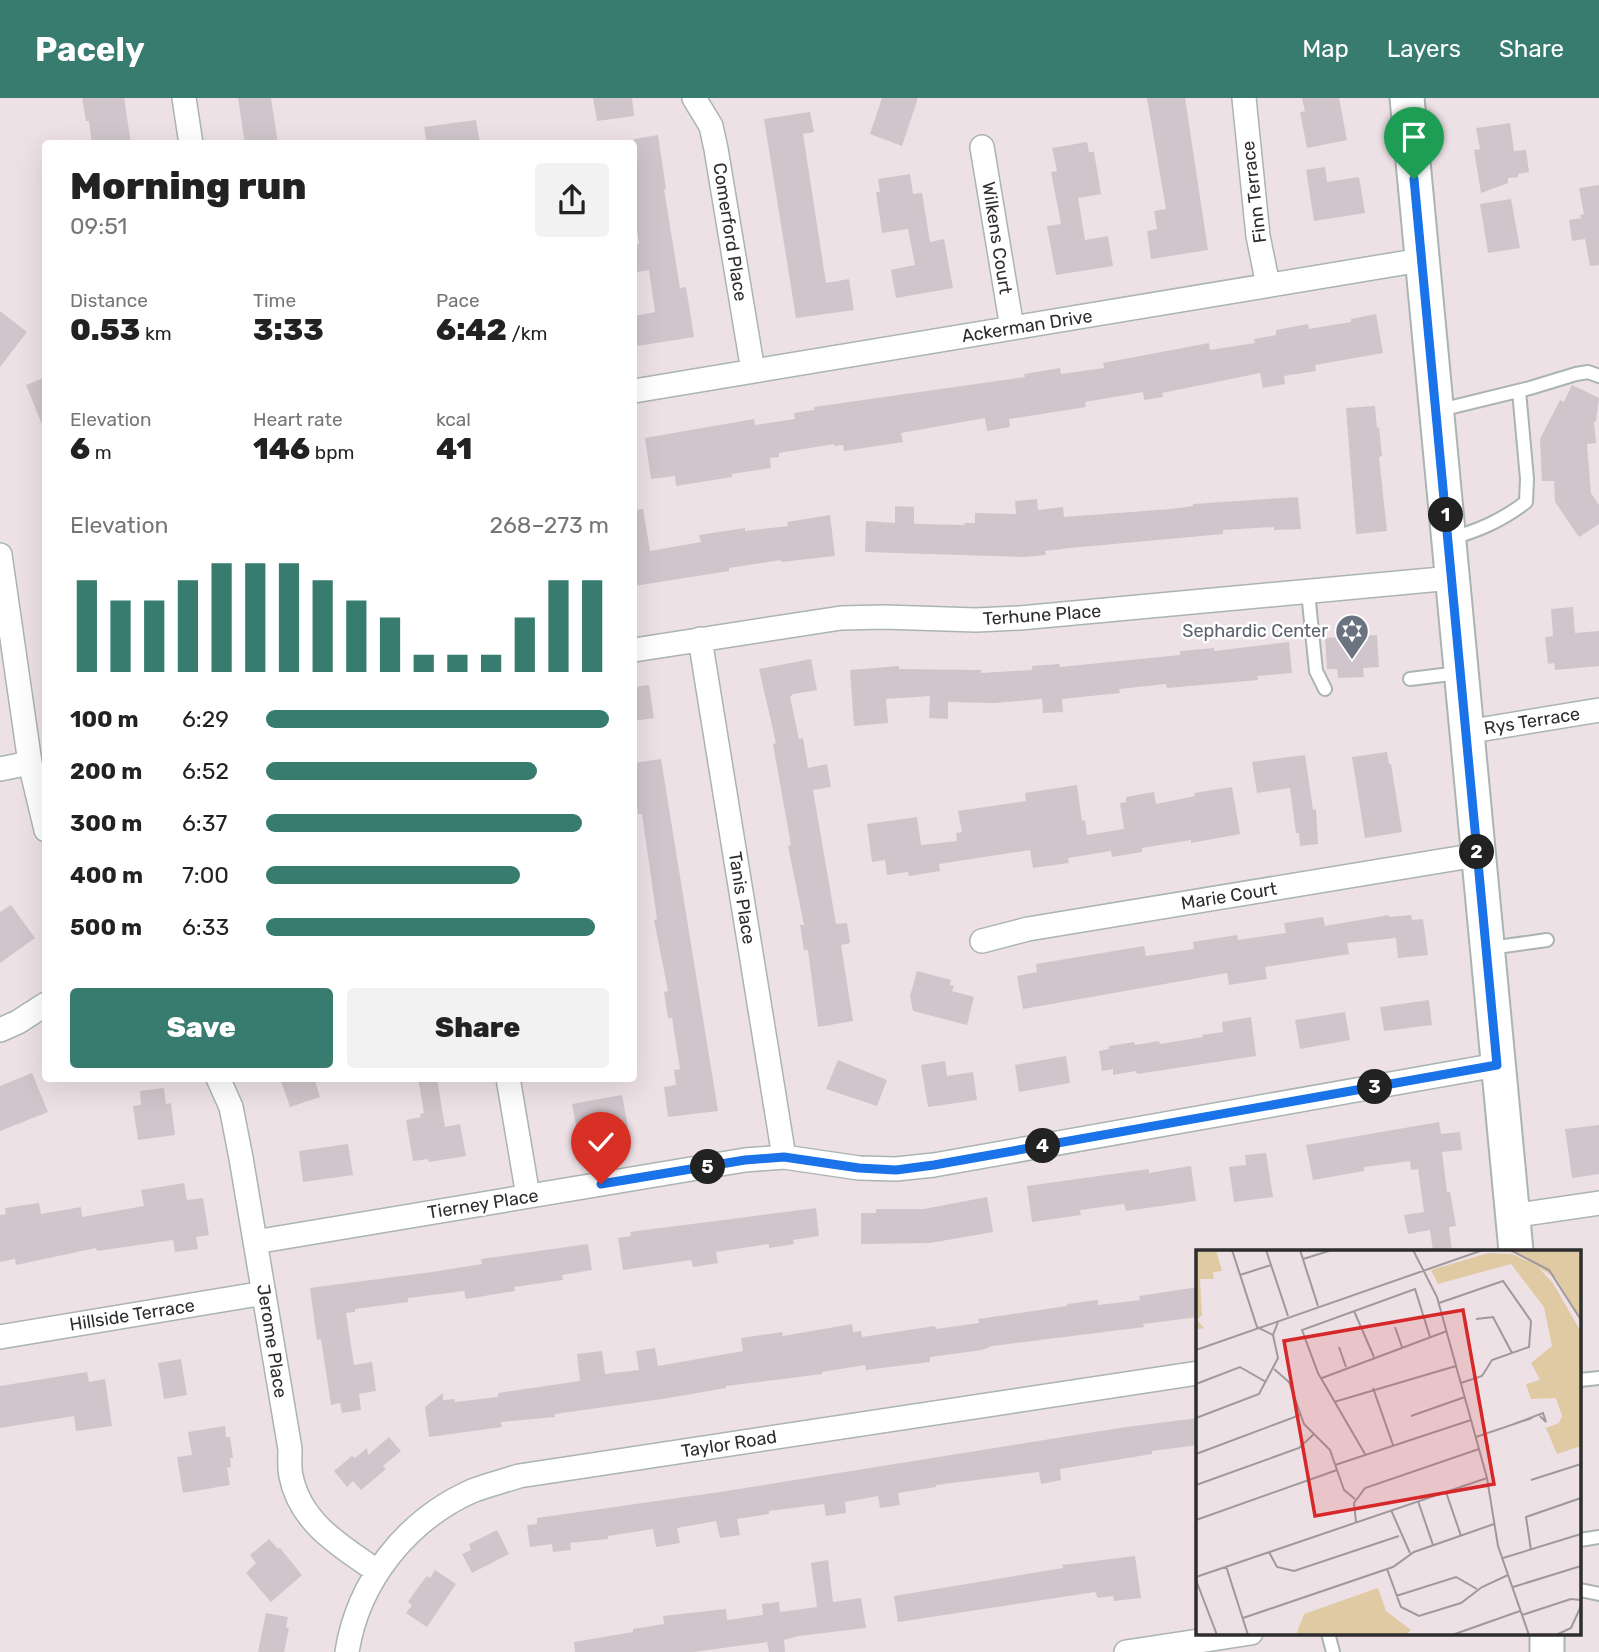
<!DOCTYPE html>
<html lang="en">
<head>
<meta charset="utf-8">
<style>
  :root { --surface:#fff; --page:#f2f2f2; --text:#222; --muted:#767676; --accent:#377c6f }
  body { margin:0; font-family:Rubik,sans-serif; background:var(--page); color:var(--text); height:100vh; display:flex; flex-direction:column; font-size:26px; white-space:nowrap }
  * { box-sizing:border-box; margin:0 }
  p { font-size:23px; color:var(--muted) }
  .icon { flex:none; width:38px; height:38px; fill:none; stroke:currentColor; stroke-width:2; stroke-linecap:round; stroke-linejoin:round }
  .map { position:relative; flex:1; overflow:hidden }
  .side { position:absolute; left:42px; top:42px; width:595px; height:942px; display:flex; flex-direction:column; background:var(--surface); border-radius:7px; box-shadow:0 7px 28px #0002 }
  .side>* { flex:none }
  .pin { position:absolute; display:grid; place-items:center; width:60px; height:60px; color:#fff; margin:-72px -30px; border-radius:50% 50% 50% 0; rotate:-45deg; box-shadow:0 0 7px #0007 }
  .pin .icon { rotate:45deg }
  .km { position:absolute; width:35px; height:35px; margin:-18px; border-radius:50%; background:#222; color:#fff; font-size:19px; line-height:35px; text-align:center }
  .round { display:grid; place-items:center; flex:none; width:74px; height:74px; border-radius:7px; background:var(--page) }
  .headline { display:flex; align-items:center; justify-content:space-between; height:119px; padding:0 28px }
  h1 { font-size:38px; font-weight:800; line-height:52px }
  .stats { display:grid; grid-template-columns:repeat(3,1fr); gap:10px; height:119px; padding:7px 28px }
  .stats div { display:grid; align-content:center }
  .stats b { font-size:30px; font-weight:800 }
  .stats small { font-size:19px; font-weight:400 }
  .stats p { font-size:19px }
  .chart { height:196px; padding:14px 28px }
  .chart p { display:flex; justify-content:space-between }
  .chart svg { width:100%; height:126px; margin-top:7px; stroke:var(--accent); stroke-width:6 }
  .primary-button { display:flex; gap:14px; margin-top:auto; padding:14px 28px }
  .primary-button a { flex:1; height:80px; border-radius:7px; background:var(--accent); color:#fff; font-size:28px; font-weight:800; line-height:80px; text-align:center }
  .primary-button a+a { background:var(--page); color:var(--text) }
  ul { padding:0 28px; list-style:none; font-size:23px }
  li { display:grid; grid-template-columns:112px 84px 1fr; align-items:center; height:52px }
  li i { height:18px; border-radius:9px; background:var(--accent) }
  header { display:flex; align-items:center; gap:42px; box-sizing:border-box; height:98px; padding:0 35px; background:var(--accent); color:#fff }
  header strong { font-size:33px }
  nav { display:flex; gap:38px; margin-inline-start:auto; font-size:24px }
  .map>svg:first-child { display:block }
</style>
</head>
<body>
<header>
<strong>Pacely</strong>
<nav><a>Map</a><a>Layers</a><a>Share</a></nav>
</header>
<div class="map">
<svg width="1599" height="1554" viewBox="0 0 1599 1554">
  <rect width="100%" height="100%" fill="#ede1e6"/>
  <!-- building -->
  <path fill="#d0c5ca" d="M82 0H124L131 46H92L89 23H86Z
    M238 0H271L278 46H245Z
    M593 0H632L634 18 597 23Z
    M882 0H918L902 48 870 36Z
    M1147 0H1185L1208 152 1151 161 1147 133 1157 131 1154 113 1166 111Z
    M1302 0H1339L1347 42 1307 50 1300 14 1305 13Z
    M810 14 814 34 803 36 826 185 849 181 854 212 796 220 764 21Z
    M476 22 480 46H427L424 29Z
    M1510 25 1514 53 1526 52 1529 74 1518 76V79L1508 80V85L1481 95 1474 52 1480 51 1476 30Z
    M658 37 666 91H664L680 190 686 189 694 239 637 248 634 218 655 214 649 172 637 174 634 149V147L639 146 634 112V41Z
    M1087 44 1089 54H1094L1101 96 1078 100 1085 142 1108 138 1113 168 1056 177 1047 128 1061 126 1051 74 1057 73 1052 50Z
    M1325 69 1327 84 1359 79 1365 115 1314 123 1306 72Z
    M910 76 913 96 922 95 930 144 944 141 953 190 896 200 891 172 915 167 908 131 882 135 876 94H880L878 81Z
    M1599 87V167L1590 168 1585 141 1572 143 1569 122 1581 120 1580 117 1584 116 1579 90Z
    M1511 101 1520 150 1488 155 1480 106Z
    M0 213 27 234 0 269Z
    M1376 216 1383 255 1315 267 1316 273 1284 278 1285 286 1263 290 1260 275 1162 295 1163 299 1144 302 1143 294 1085 304 1086 309 1009 321 1010 329 987 333 985 320 901 335 903 344 844 353 843 347 834 348V346L779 355V359L770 360 771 370 732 376V379L676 388 675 378 651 381 645 340 754 321 755 327 795 321 794 315 814 312V309L1025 279 1024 276 1060 270 1061 276 1104 270 1103 265 1209 245 1210 252 1255 245 1254 241 1276 237V232L1308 226 1309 231 1351 224V221Z
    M46 279V334H45L26 287Z
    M1572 287 1599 300 1596 323 1594 324 1596 345 1587 346 1591 395 1599 407V426L1579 439 1555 404 1554 383H1542L1540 341 1560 302 1564 304Z
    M1375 308 1377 330 1379 329 1382 358 1379 359 1387 433 1356 436 1346 310Z
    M1298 399 1301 431 1274 432V429L1223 432V436L1070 450 1045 453 1046 457 1023 459 865 454 866 423 895 425V408L914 409V425L917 426 965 427 964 425H975V415L1016 416 1015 403 1037 401 1038 412 1063 409 1064 419 1171 411 1193 408V406Z
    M643 411 650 453 701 444 699 437 745 430V433L788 428 787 424 830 417 835 458 781 464V462L729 470V473L634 488V412Z
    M1573 509 1575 535 1599 533V568L1555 572 1554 565 1548 566 1545 539 1553 538 1551 511Z
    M1377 537 1379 569 1363 570 1364 579 1338 580 1337 571H1327L1325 540Z
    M1289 544 1292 575 1257 578 1258 582 1167 590 1166 586 1119 591 1120 595 1062 601 1063 614 1043 615 1042 601 994 605 948 604V621L929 620 930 598 886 601 888 625 854 628 850 572 899 568V571L981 572V575L1032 572V568L1059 566 1060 569 1180 557V553L1214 550V553Z
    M811 561 817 592 793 596 790 599 799 641 803 640 808 670 827 666 831 689 813 692 836 826 847 825 850 845 841 847 853 923 818 929 808 852H804L800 827H804L788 748 791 747 773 646 776 645 759 571Z
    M649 587 654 620 634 623V589Z
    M1387 654 1389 666H1391L1402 734 1365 740 1352 659Z
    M1305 657 1313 712 1316 711 1318 746 1300 748 1299 735H1296L1290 690 1257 695 1252 664Z
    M661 661 718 1013 668 1019 664 989 676 987 674 972 680 971 672 920H668L664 894 668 893 654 822 657 821 642 716H638L634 689V665Z
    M1077 687 1082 723 1085 722 1087 737 1124 731 1120 705 1126 704V699L1154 694 1156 706 1195 698 1194 695 1232 689 1240 736 1191 745V742L1142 750V754L1112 759 1111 753 1068 760 1069 765 1033 770 1030 752 939 766 940 773 909 778 908 774 887 777 885 762 872 764 867 726 917 719 921 747 957 743 956 735 962 734 958 713 1026 703 1025 695Z
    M11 807 35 840 0 865V814Z
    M1389 817V819L1411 817 1412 822 1423 821 1428 857 1398 860 1396 840 1347 845 1349 856 1265 869 1267 881 1229 887 1227 875 1023 911 1017 878 1037 874 1036 866 1144 848 1146 858 1194 851 1193 844 1237 837 1238 842 1286 835 1284 825 1323 819 1325 828Z
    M917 873 951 882 950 887 954 888 952 893 974 899 967 927 913 913 910 898Z
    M1429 902 1432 927 1384 933 1380 909Z
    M1345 914 1350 942 1300 951 1295 922Z
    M1251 919 1256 958 1137 976 1136 973 1113 977V971L1102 973 1099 953 1109 951V948L1134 944 1135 947 1159 943 1160 946 1203 939 1202 937 1223 934 1222 924Z
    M1066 958 1070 985 1019 994 1015 967Z
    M838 962 887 982 877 1008 826 991Z
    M945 963 947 978 973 974 977 1002 928 1009 921 967Z
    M32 975 48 1014 0 1033V988Z
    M280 980H314L320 999 290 1009Z
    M418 980H437L445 1029 460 1026 466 1058 429 1064 428 1061 413 1063 406 1022 421 1019 420 1016 424 1015Z
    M164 990 166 1006 171 1005 175 1037 138 1042 133 1008 141 1007 140 993Z
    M622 997 628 1029 578 1038 572 1006Z
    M1439 1024 1441 1036 1460 1034 1462 1052 1442 1054 1447 1094H1450L1456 1128 1449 1129 1452 1153H1433L1430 1132 1408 1136 1404 1117 1424 1114 1418 1071 1411 1072 1410 1063 1364 1069V1073L1313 1082 1306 1047Z
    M1599 1027V1076L1572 1080 1565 1031Z
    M348 1046 353 1077 303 1084 299 1053Z
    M1266 1055 1273 1099 1234 1104 1229 1069 1246 1067 1245 1057Z
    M1191 1068 1196 1103 1126 1113 1124 1106 1080 1112 1081 1117 1032 1124 1027 1088 1149 1071V1075Z
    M184 1085 187 1102 203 1100 209 1137 196 1139 198 1151 175 1154 173 1142 97 1153 96 1150 16 1167 15 1161 0 1164V1117L6 1116 5 1110 39 1105 41 1116 81 1109 82 1119 144 1108 141 1092Z
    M987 1099 993 1134 930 1145 861 1146V1115H876V1111H924Z
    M816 1110 819 1138 793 1142 794 1146 769 1150V1146L716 1154 718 1165 693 1169 691 1162 623 1172 618 1140 631 1138 630 1134Z
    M588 1146 592 1172 562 1177 563 1182 514 1189 515 1193 466 1201 464 1193 408 1200V1204L355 1211V1214L346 1215 354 1267 372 1264 376 1293 359 1296 361 1312 342 1315 340 1305 331 1307 321 1241 317 1242 310 1190 432 1174 482 1166 481 1161Z
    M1198 1189V1219L1143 1226 1144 1229 992 1248 982 1252 930 1259V1264L866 1272 865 1267 822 1274V1276L726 1288V1290L662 1301 555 1316V1319L501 1324 502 1329 429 1339 425 1309 443 1295V1302L454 1301 455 1304 498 1299V1295L580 1283 577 1256 602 1253 605 1276 639 1272 636 1253 655 1250 658 1268 743 1253 741 1240 782 1234 783 1238 852 1226 853 1234 861 1233 862 1239 935 1228 936 1231 979 1225 978 1221 1067 1208V1206L1098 1202V1207L1140 1202 1139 1198Z
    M181 1261 187 1297 164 1301 158 1265Z
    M87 1274 89 1284 105 1281 112 1328 76 1333 74 1318 0 1330V1288Z
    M1198 1320V1347L1152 1353V1356L1060 1371 1061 1382 1041 1386 1039 1374 936 1387V1389L898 1395 900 1407 880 1410 878 1398 845 1404 846 1415 826 1418 824 1406 769 1413V1416L737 1421 740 1437 720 1440 716 1423 677 1430 680 1445 656 1449 653 1431 608 1438V1441L570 1445 571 1452 553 1454 552 1446 530 1449 527 1427 537 1426V1420L720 1394 1126 1329Z
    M225 1328 226 1339H230L233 1360H230L231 1369 227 1370 230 1387 183 1395 177 1359 192 1357 188 1334Z
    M389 1339 401 1353 383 1368 386 1371 361 1392 353 1383 347 1389 334 1373 352 1358 355 1360 367 1350 368 1357Z
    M497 1432 509 1456 472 1475 462 1456 471 1452 469 1446Z
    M269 1441 278 1451 280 1450 302 1477 271 1504 246 1475 256 1465 250 1457Z
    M1135 1458 1141 1500 1114 1503 1113 1498 1098 1500 1095 1494 898 1524 894 1498 1063 1470 1062 1467Z
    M828 1462 833 1504 861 1500 866 1530 798 1538 784 1542 785 1554H769L767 1544 693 1554H575L574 1544 633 1534V1531L664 1526 663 1518 726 1511 727 1522 763 1517 762 1506 779 1504 780 1514 817 1509 811 1465Z
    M435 1472 456 1486 427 1529 406 1515 412 1507 408 1504 419 1488 427 1478 430 1480Z
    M266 1515 288 1519 286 1529 289 1530 284 1554H258Z"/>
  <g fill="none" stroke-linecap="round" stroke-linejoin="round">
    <!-- service casing -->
    <g stroke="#aab4b2" stroke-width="16">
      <path id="service" d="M1440 312 1530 290 1576 276 1588 274 1599 278
        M1448 441C1478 433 1501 423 1526 404L1527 381 1519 293
        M1308 494 1316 573 1325 591
        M1410 581 1459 575
        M1490 850 1547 842
        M1580 1282 1599 1280
        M1580 1442 1599 1439
        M1580 1492 1599 1496
        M1328 1535 1333 1554"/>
    </g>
    <!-- minor casing -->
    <g stroke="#aab4b2" stroke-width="26">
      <path id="minor" d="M184 0 191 46
        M694 0 711 28 716 51 753 273
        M1244 0 1258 138 1268 187
        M982 49 1012 230
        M634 293 1421 162
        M0 457 30 665 46 732
        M700 541 784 1059
        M634 552 841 520 884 519 976 522 1020 520 1452 480
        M1466 634 1599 612
        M0 671 30 665
        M982 843 1028 831 1477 757
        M0 932 18 924 46 906
        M218 980 231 1009 241 1060 290 1351C290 1359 289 1370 291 1378 300 1425 342 1449 377 1473
        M508 980 528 1098
        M1512 1118 1599 1105
        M255 1144 745 1062 784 1059 859 1070 896 1071 934 1067 1497 967
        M0 1239 264 1195
        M347 1554C358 1483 407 1422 472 1393 487 1387 504 1383 519 1378L1198 1275
        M1126 1554 1251 1535"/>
    </g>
    <!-- secondary casing -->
    <g stroke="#aab4b2" stroke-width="37">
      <path id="secondary" d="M1407 0 1516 1153
        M1547 1554V1535"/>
    </g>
    <!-- service -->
    <use href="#service" stroke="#fff" stroke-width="12"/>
    <!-- minor -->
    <use href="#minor" stroke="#fff" stroke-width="23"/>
    <!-- secondary -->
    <use href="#secondary" stroke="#fff" stroke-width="33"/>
  </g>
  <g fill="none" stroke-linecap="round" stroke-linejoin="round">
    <!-- route casing -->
    <g stroke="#fff" stroke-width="14">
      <path id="route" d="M601 1086 745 1062 784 1059 859 1070 896 1072 934 1067 1497 967 1414 81"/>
    </g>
    <!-- route -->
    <use href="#route" stroke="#1a73e8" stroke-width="9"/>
  </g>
  <!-- icons -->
  <defs>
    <g id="synagogue-pin" transform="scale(1.75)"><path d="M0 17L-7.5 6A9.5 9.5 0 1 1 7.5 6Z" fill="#6b7280" stroke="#fff"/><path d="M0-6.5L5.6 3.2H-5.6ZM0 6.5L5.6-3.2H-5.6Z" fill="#fff"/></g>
  </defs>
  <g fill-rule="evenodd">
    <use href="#synagogue-pin" x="1352" y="533"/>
  </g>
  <g text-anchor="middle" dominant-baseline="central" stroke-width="5" stroke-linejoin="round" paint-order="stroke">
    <!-- street labels -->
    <g font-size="18" fill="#2d2d2d" stroke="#fff">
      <text transform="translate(1254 94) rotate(-97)">Finn Terrace</text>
      <text transform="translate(730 134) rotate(81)">Comerford Place</text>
      <text transform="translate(997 140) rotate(81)">Wilkens Court</text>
      <text transform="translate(1027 228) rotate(-9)">Ackerman Drive</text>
      <text transform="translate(1042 517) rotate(-4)">Terhune Place</text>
      <text transform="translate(1532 623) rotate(-9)">Rys Terrace</text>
      <text transform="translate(1229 798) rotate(-9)">Marie Court</text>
      <text transform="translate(742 800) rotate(81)">Tanis Place</text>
      <text transform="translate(483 1106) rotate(-9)">Tierney Place</text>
      <text transform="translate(132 1217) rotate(-9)">Hillside Terrace</text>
      <text transform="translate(272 1243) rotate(81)">Jerome Place</text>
      <text transform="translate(729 1346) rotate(-9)">Taylor Road</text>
    </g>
    <!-- worship labels -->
    <g font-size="18" fill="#5b616d" stroke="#fff" text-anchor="end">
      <text x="1328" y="533">Sephardic Center</text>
    </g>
  </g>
  <!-- overview -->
  <g transform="translate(1196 1152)">
    <rect width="385" height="385" fill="#ede1e6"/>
    <path d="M0 0H20L26 21 17 22 18 29H4L6 65 1 70 8 78 0 80ZM314 0H385V70L360 28ZM292 3 316 4 340 15 357 33 385 82V196L361 204 350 178 363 173 366 166 360 148 335 149 330 134 344 130 335 113 356 96 348 57 315 14 242 34 235 20ZM182 338 190 361 215 380 209 385H100L108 364Z" fill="#dfcaa3"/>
    <path fill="none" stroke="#a0999c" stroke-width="2" d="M36 0 61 77 77 85M70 0 92 66M104 0 122 56M217 0 241 47 291 228 302 296 333 385M314 0 353 20 385 70M107 9 136 0M44 25 75 15M243 53 307 31 335 71 333 97 296 110 286 126 265 133M158 61 178 107M280 69 297 67 316 103M199 77 206 97M143 97 150 117M0 100 287 0M78 119 93 132 108 174 134 200 148 240 159 249M126 128 251 81M0 134 44 117 70 132M177 138 197 195M138 152 260 116M215 166 269 147M0 168 63 144 82 108 77 85 82 72M318 174 347 163 350 172 344 166M280 187 336 168M0 204 104 165M169 204 122 123 106 80 219 39 234 87M139 215 275 170M335 230 385 214M0 235 103 198 118 184M250 242 265 286M222 251 237 295M195 260 214 303M0 270 141 220M160 272 158 253 169 238 283 199M335 300 330 267 385 248M73 302 81 317 98 321 203 286M307 308 385 284M30 316 52 385M191 319 205 357 223 366 265 353 286 337 312 325M0 327 291 228M0 330 21 385M317 337 385 316M200 346 260 327 281 339M326 365 375 349 385 350M47 368 197 317 218 302 298 274M256 385 324 361M360 385 375 378 385 356"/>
    <path fill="#d62828" fill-opacity="0.15" stroke="#d62828" stroke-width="3.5" d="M267 60 298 234 119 266 88 91Z"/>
    <rect width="385" height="385" fill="none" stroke="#2d2d2d" stroke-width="3.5"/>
  </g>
</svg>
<div class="pin" style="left:1414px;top:81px;background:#1e9e55"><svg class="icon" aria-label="arrive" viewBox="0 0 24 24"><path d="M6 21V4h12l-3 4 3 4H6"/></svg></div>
<div class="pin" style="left:601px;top:1086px;background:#d93025"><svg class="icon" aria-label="check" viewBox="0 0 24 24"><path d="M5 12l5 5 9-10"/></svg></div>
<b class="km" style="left:1446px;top:417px">1</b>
<b class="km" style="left:1477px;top:754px">2</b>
<b class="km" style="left:1375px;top:989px">3</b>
<b class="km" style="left:1043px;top:1048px">4</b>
<b class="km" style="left:708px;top:1069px">5</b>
<section class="side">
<div class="headline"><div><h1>Morning run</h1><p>09:51</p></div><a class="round"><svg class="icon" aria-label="share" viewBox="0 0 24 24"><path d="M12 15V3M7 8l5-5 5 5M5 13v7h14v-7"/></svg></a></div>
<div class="stats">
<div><p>Distance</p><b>0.53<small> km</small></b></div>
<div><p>Time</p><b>3:33</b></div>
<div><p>Pace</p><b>6:42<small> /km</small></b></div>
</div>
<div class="stats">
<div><p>Elevation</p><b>6<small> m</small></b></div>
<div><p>Heart rate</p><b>146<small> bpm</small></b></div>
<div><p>kcal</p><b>41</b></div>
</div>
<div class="chart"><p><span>Elevation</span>268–273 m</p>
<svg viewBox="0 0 160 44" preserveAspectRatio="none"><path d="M5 44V12M15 44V19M25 44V19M35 44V12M45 44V6M55 44V6M65 44V6M75 44V12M85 44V19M95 44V25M105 44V38M115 44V38M125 44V38M135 44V25M145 44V12M155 44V12"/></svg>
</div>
<ul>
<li><b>100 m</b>6:29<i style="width:100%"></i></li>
<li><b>200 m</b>6:52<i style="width:79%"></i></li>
<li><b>300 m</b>6:37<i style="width:92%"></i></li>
<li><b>400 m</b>7:00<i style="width:74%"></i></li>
<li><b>500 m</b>6:33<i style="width:96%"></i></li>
</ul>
<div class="primary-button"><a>Save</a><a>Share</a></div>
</section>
</div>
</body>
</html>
